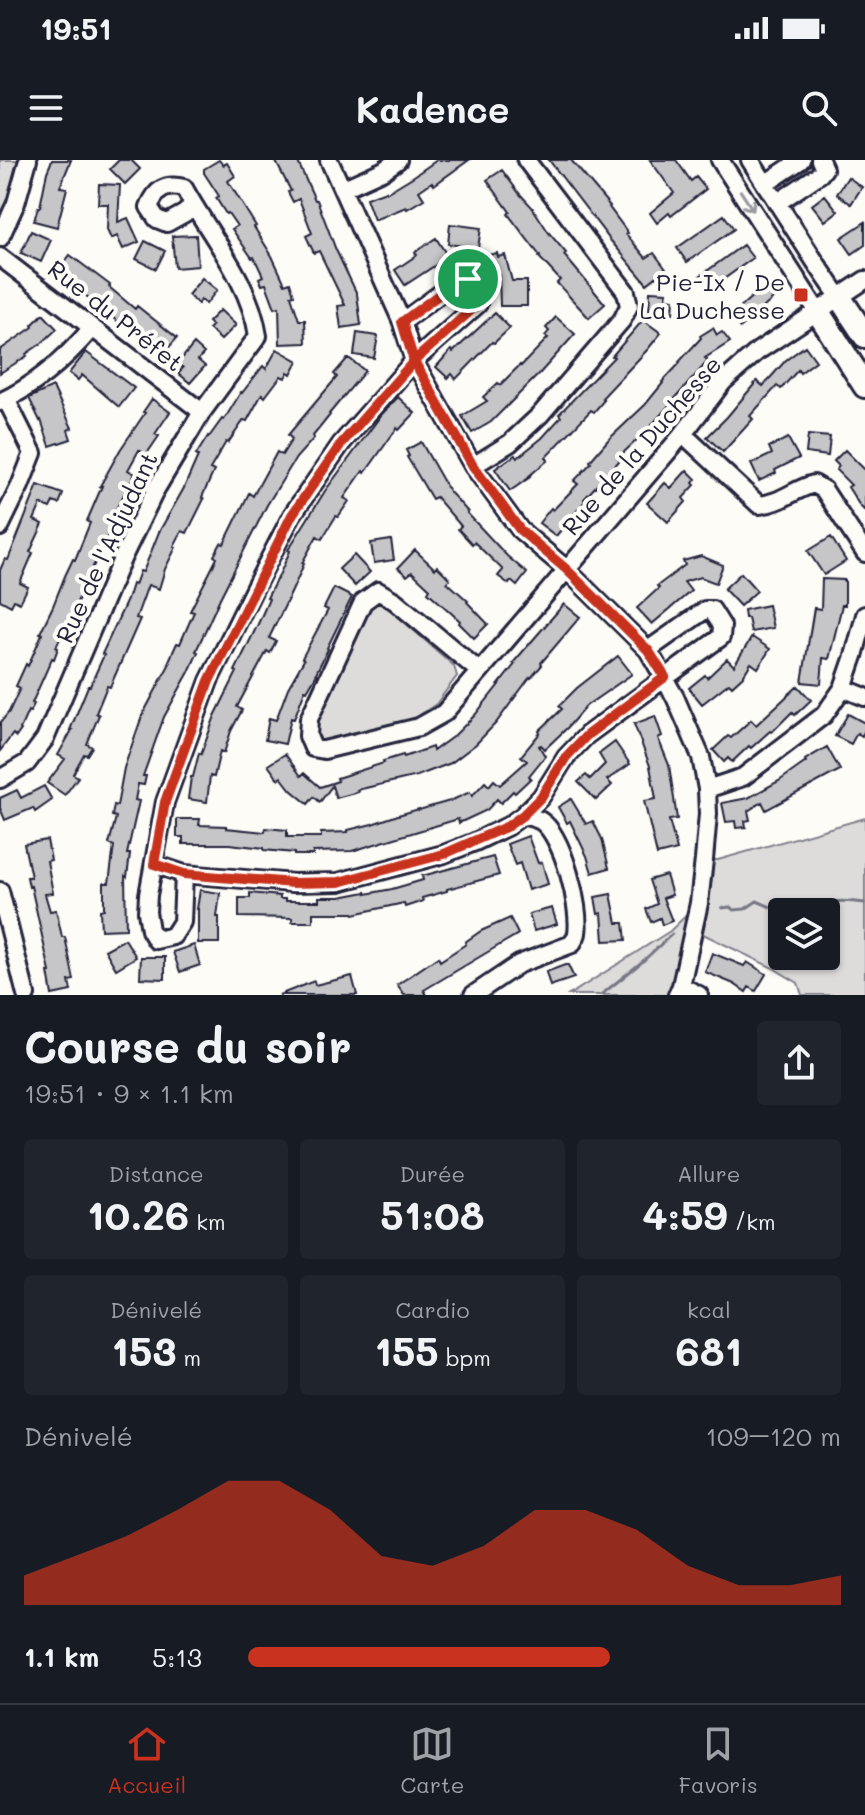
<!DOCTYPE html>
<html lang="fr">
<head>
<meta charset="utf-8">
<style>
  :root { --surface:#171b24; --page:#20242c; --text:#f1f3f6; --muted:#9ea1a6; --line:#363941; --accent:#c8321e }
  body { margin:0; font-family:Mali,sans-serif; background:var(--page); color:var(--text); height:100vh; display:flex; flex-direction:column; font-size:30px; white-space:nowrap }
  * { box-sizing:border-box; margin:0 }
  p { font-size:26px; color:var(--muted) }
  .icon { flex:none; width:44px; height:44px; fill:none; stroke:currentColor; stroke-width:2; stroke-linecap:round; stroke-linejoin:round }
  .map { position:relative; height:835px; overflow:hidden }
  .details { display:flex; flex-direction:column; background:var(--surface); flex:1 }
  .details>* { flex:none }
  .buttons { position:absolute; left:768px; top:738px; display:grid; gap:16px }
  .buttons a { display:grid; place-items:center; width:72px; height:72px; border-radius:8px; background:var(--surface); box-shadow:0 2px 6px #0004; font-size:40px }
  .pin { position:absolute; display:grid; place-items:center; width:68px; height:68px; color:#fff; margin:-34px; border:4px solid #fff; border-radius:50%; box-shadow:0 2px 8px #0007 }
  .round { display:grid; place-items:center; flex:none; width:84px; height:84px; border-radius:8px; background:var(--page) }
  .head { display:flex; align-items:center; justify-content:space-between; height:136px; padding:0 24px }
  h1 { font-size:44px; font-weight:700; line-height:60px }
  .figures { display:grid; grid-template-columns:repeat(3,1fr); gap:12px; height:136px; padding:8px 24px }
  .figures div { display:grid; align-content:center; border-radius:8px; background:var(--page); text-align:center }
  .figures b { font-size:40px; font-weight:700 }
  .figures small { font-size:22px; font-weight:400 }
  .figures p { font-size:22px }
  .chart { height:224px; padding:16px 24px }
  .chart p { display:flex; justify-content:space-between }
  .chart svg { width:100%; height:144px; margin-top:8px; fill:var(--accent); opacity:.7 }
  ul { padding:0 24px; list-style:none; font-size:26px }
  li { display:grid; grid-template-columns:128px 96px 1fr; align-items:center; height:60px }
  li i { height:20px; border-radius:10px; background:var(--accent) }
  .status { display:flex; justify-content:space-between; align-items:center; height:56px; padding:0 40px; background:var(--surface); direction:ltr }
  .status svg { height:22px; fill:currentColor }
  header { display:flex; justify-content:space-between; align-items:center; height:104px; padding:0 24px; background:var(--surface); font-size:36px; font-weight:700 }
  .dock { display:flex; justify-content:space-around; align-items:center; height:112px; border-top:2px solid var(--line); background:var(--surface); font-size:22px; color:var(--muted) }
  .dock a { display:grid; justify-items:center; gap:4px }
  .dock .active { color:var(--accent) }
  .map>svg:first-child { display:block }
</style>
</head>
<body>
<div class="status"><b>19:51</b><svg viewBox="0 0 49 12"><path d="M0 12V9h3v3zM5 12V6h3v6zM10 12V3h3v9zM15 12V0h3v12zM26 1h20v11H26zM47 4h2v5h-2z"/></svg></div>
<header><svg class="icon" aria-label="menu" viewBox="0 0 24 24"><path d="M4 6h16M4 12h16M4 18h16"/></svg>Kadence<svg class="icon" aria-label="search" viewBox="0 0 24 24"><circle cx="10" cy="10" r="6"/><path d="M15 15l6 6"/></svg></header>
<div class="map">
<svg width="865" height="835" viewBox="0 0 865 835">
  <rect width="100%" height="100%" fill="#fdfcf7"/>
  <filter id="ink" filterUnits="userSpaceOnUse"><feTurbulence type="fractalNoise" baseFrequency=".0125" numOctaves="2"/><feDisplacementMap in="SourceGraphic" scale="16" xChannelSelector="R" yChannelSelector="G"/><feConvolveMatrix kernelMatrix="1 2 1 2 8 2 1 2 1" color-interpolation-filters="sRGB"/></filter>
  <g filter="url(#ink)">
    <!-- green -->
    <path fill="#dddcdb" stroke="#807f8b" stroke-width="2" fill-rule="evenodd" d="M0 0H28L0 78Z
      M378 443 386 446 454 506 457 516 436 544 409 562 322 587 313 576 316 563 363 459 373 446Z
      M865 658V835H802L798 823 773 808 695 770 683 815 667 835H569L670 771 699 743 704 700H718ZM782 752H826V796H782Z"/>
    <g fill="none" stroke-linecap="round" stroke-linejoin="round">
      <!-- stream -->
      <path stroke="#787885" stroke-width="3" d="M722 748 730 747 734 750 745 749 757 741 780 751 786 752
        M799 752C824 741 838 739 865 743
        M601 835 643 801 672 774"/>
    </g>
    <!-- building -->
    <path fill="#c6c6c8" stroke="#22223b" stroke-width="2" d="M52 0H71L60 27 67 28 57 67 34 61 38 47H40L47 12Z
      M119 0H131L140 9 125 24 110 9Z
      M219 0 223 5 227 3 235 16 228 21 256 66 254 67 272 96 285 124 290 122 294 135 291 136 299 160H305L306 183 280 184 279 147 275 148 266 124 262 125 259 118 263 116 254 97 252 98 232 69 237 66 228 53 226 54 216 38 219 36 204 13V9Z
      M275 0H297L315 40H317L336 90 357 134 361 165 341 168 338 146 345 145 319 91 314 93 306 76 312 73 299 39 293 42 288 32 291 31Z
      M437 0H469L434 25 432 22 419 31 424 39 407 49 406 47 374 60 366 38 386 31V33L414 16Z
      M549 0H571L610 46 609 47 628 73 626 74 646 98 654 93 666 109 647 124 611 81Z
      M650 0H676L691 21 696 17 706 29 671 56 669 53 657 63 650 53 674 33Z
      M502 10 519 33 532 47 549 73 566 93 564 95 605 144 589 158 557 123 560 120 539 97 540 96 508 54 510 52 487 20Z
      M848 17 862 27 851 44 837 34Z
      M99 24 120 25 118 62 128 58 139 82 123 89 117 76 111 79 107 70 108 44H98Z
      M825 35 838 51 825 61 812 45Z
      M724 55 734 69 687 102 677 88Z
      M865 62V85L852 94 841 78Z
      M450 64 481 68 478 88 448 84Z
      M31 71 51 80 41 102 21 93Z
      M196 75 198 106 175 108 172 76Z
      M436 78 448 97 405 125 395 110 417 95 415 92Z
      M145 81 165 91 156 109 136 99Z
      M743 85 753 98 710 129 700 116Z
      M497 93 498 97 505 95 512 121H527V146H500L499 114 487 117 481 97Z
      M70 95 110 125 109 127 135 149 137 146 177 178 165 192 144 174 142 176 120 159 118 162 74 126 72 128 62 120 65 116 58 111Z
      M202 118 217 130 206 144 201 140 198 144 188 135Z
      M763 127 773 139 740 168 730 156Z
      M650 131 667 132 666 138 674 139 673 153 649 152Z
      M220 150 236 165 221 180 209 169 212 166 208 162Z
      M495 153 510 168 494 183 492 182 456 219 452 214 448 218 436 207 451 190 453 192Z
      M43 154 57 169 42 183 26 194 27 196 0 213V190L33 167 32 165Z
      M556 157 575 174 540 213 491 262 472 273 462 256 487 241 483 237 498 223 500 225 520 205 521 206 548 178 545 176 549 171 546 168Z
      M643 160 661 173 648 189 602 238 604 240 594 252 591 250 546 297 548 300 529 316 530 317 510 331 495 309 515 295 517 298 542 278 561 257 559 254 614 197 612 196Z
      M713 168 717 175 722 172 730 182 705 198 708 201 650 267 618 298 620 300 584 339 585 341 556 376 539 363 551 348 553 350 578 324 574 321 591 303 590 301 608 280 645 245 663 223 662 222 680 203 679 202 701 178 700 176Z
      M357 173 378 176 374 198 354 195Z
      M194 184 204 193 198 200 205 206 190 223 178 213 183 208 178 203Z
      M805 186 816 201 800 213 798 210 781 229 777 226 750 256 753 259 723 292 707 277 727 257 757 221 763 226 786 200Z
      M277 189 298 201 291 214 288 212 285 218 281 216 265 237 262 234 247 261 244 260 228 283 226 282 210 309 214 311 202 337 204 339 187 373 182 371 174 386 176 387 165 409 159 429 148 425 136 458 140 459 110 527 107 526 96 553 99 555 87 584 92 587 87 595 84 594 73 614 78 617 65 635 47 623 65 599 58 595 72 570H70L88 526H90L104 495 102 494 127 440 132 424 135 425 140 411 143 412 159 372 184 328 198 296 196 295 208 276 209 277 222 259 224 260 241 232 242 233 263 206 266 209Z
      M86 192 134 228 119 247 82 215 78 220 69 213Z
      M347 199H350L365 211 329 254 330 255 313 276 314 278 296 298 267 345 220 438 196 491 198 492 189 512 164 557 143 616H146L144 625 138 624 135 640 139 641 127 694H130L127 717 125 716 126 769 101 770 100 750 104 749V723H109L114 686 109 684 116 657 112 656 114 645 117 646 124 608 142 556 170 503H168L177 483 180 484 194 452 190 451 217 398 214 396 221 383 224 384 249 333 253 336 277 292 282 295 292 279 288 275 337 217 334 214Z
      M53 227 72 268 68 270 71 279 50 286 41 260 40 261 29 238Z
      M398 237 415 253 399 270 397 268 365 313 363 311 344 338 349 341 338 357 336 356 322 379 317 376 302 403 304 404 292 431 269 478 276 481 270 493 267 491 237 547 242 550 231 571 224 593 220 591 214 617 210 616 207 642 188 639 191 617H193L199 593 201 594 215 556 237 512 235 511 258 464 269 439 267 438 276 420H277L290 391 288 390 325 331 382 254Z
      M152 239 170 252 155 274 159 276 146 295 139 290 128 310 135 314 115 351 117 352 97 402 96 401 79 433H81L68 463 70 464 66 473 63 472 56 487 58 488 54 499 52 498 32 543 34 544 30 552 28 551 20 569 21 570 16 577 13 574 0 591V563L9 552 20 528 16 526 26 504 28 506 42 474 40 473 53 446 65 416 73 399 75 400 90 363 87 361 102 326H100L120 290 145 253 143 252Z
      M808 275 830 277 828 296 806 293Z
      M788 278 799 298 775 310 776 313 759 321 751 304 772 294 769 287Z
      M421 282 449 331 468 352 467 353 507 396 527 413 517 426 511 421 509 424 498 416 503 410 474 382 472 384 458 369 461 366 436 337 432 339 407 297 409 296 406 290Z
      M845 290 865 310V351L860 346 848 327 851 325 836 310 839 306 834 301Z
      M687 310 696 319 693 323 695 325 683 338 686 342 668 362 647 343 665 323 671 328Z
      M38 325 63 334 59 344 53 342 50 348 41 344 34 360 43 364 30 392 33 393 20 423 28 427 20 443 14 440 11 446 0 440V410L5 399 8 400Z
      M831 377 846 401 824 415 808 391Z
      M391 380 394 400 374 403 371 383Z
      M415 390 435 409 437 406 450 419 447 422 468 441 467 442 488 464 474 478 459 463 460 461 428 432 430 429 412 412 407 416 398 408Z
      M354 395 370 412 355 426 339 409Z
      M701 396 723 405 716 423 700 417 684 422 691 431 652 464 637 448 659 428 657 426 685 405 683 401Z
      M741 413 757 431 740 446 724 429Z
      M822 419 845 420V445H842L829 499 823 498 821 524 802 522 814 448 821 449Z
      M334 428 352 437 327 488 328 489 316 513 317 514 307 531 305 530 294 559 291 558 285 584 265 580 269 558 276 560 288 528 304 500 302 498 328 450 324 448Z
      M564 444 580 457 541 503 542 505 531 518 530 517 496 563 476 584 451 603 417 616 357 630 358 632 336 638 332 626 320 642 314 637 308 644 291 630 281 617 278 619 268 605 285 594 301 616 304 613 320 627 338 621 337 618 384 603 383 601 403 595 404 597 432 587 433 591 455 575 475 555 515 504 513 503Z
      M768 445 773 468 751 472 748 458H745L744 450Z
      M752 477 770 489 758 508 751 503 743 516 732 526 729 523 702 544 689 528 705 515 707 518 727 499 734 506Z
      M618 496 632 514 586 546 568 567 545 589 541 585 539 586 545 596 529 616 531 618 515 633 513 631 501 643 497 639 487 650 459 663 458 659 352 691 313 692V695H294V693L264 690V688L229 684H183V677H177V659H200L199 665 226 666V668L265 672 266 668 287 670V677H321V673L348 672V670L372 664 398 655 419 649V650L450 641 470 632 472 636 485 622 489 626 494 620 500 625 527 601 521 596 540 573 539 571 562 549 559 546 577 528Z
      M798 526 811 540 795 555 792 552 772 572 770 571 751 588 749 586 732 602 728 598 724 602 713 590 728 576 731 578 751 560 756 565Z
      M848 554 865 563V570L862 576 857 573 851 584 835 576Z
      M655 556 662 576 658 578 669 605 677 659 669 660 677 690 657 695 644 641 656 639 650 606 634 564Z
      M615 582 630 604 607 620 612 625 596 640 578 622 586 615 590 619 605 604 599 594Z
      M827 587 840 610 766 650 762 642 748 651 750 660 745 661 746 667 736 668 735 661 726 662 722 643 748 638 779 621 806 602 805 600Z
      M44 626 52 640 35 652 33 648 5 660 0 648V638L17 630 21 638Z
      M571 639 586 664 593 661 602 679 609 708 592 713 587 696 570 661 567 663 558 647Z
      M528 676 538 703 542 702 548 724 528 730 520 703 515 705 507 684Z
      M47 680 51 700 47 701 53 733 45 734 50 751 56 750 62 777H65L74 820 69 821 71 831 52 835 48 812H50L31 726 29 727 27 717H31L24 684Z
      M493 697 499 715 447 729V731L422 738 423 741 405 747 404 743 354 754 353 753H313V762H292V758L239 757V738H250V733L280 736V739H285V741H319V737H340L366 732V734L392 729 423 720 422 716Z
      M666 715 672 735 663 738 672 761 662 765 660 758 651 762 646 749 657 744 649 720Z
      M200 730 220 733 217 757H219V783H198V749H197Z
      M611 734 617 763H624L626 780 604 781 602 753 598 754 595 737Z
      M552 748 557 764 534 771 529 754Z
      M510 758 518 774 424 830 427 835H404L397 825 438 797 440 801 466 784 465 782 481 771Z
      M125 779 136 797 116 809 105 790Z
      M194 785 200 805 180 812 173 792Z
      M712 793 744 806 747 802 766 814 756 831 749 827 746 832 734 824 705 812Z
      M141 797H165V819L140 818Z
      M565 805H568L574 818 550 826 546 812Z
      M352 816 357 835H279L314 821 315 825Z"/>
    <g fill="none" stroke-linecap="round" stroke-linejoin="round">
      <!-- minor casing -->
      <g stroke="#22223b" stroke-width="22">
        <path id="minor" d="M329 0 402 162 414 201 473 306 520 370 566 409 648 490 675 537 701 597 707 629 708 654 704 700 699 743 681 826 677 835
          M720 0 818 152
          M750 0 816 103 840 138
          M765 24 801 0
          M342 29 384 10 398 0
          M777 43 820 14 824 9 820 0
          M0 78 16 43 28 0
          M0 97 202 252
          M0 242C35 226 67 197 92 168
          M683 274 759 345C782 343 794 329 814 324L824 330 865 393
          M473 306 510 283 540 255 622 160 629 146 626 132 526 0
          M0 367 20 326 33 293 6 239
          M479 511 395 441 378 431 363 442 309 559 308 576 313 588 324 590 419 567 444 553 683 274 723 222 758 191 865 120
          M843 528 865 537
          M0 619 27 603 45 579 122 399 156 329 202 252 258 176C250 121 210 76 184 28 165 23 156 30 149 47L157 59 167 63 185 53 193 44
          M707 629 743 617 824 555 843 528 854 496 865 455
          M154 704 184 714 293 723 339 722 444 694 475 682 508 666 523 655 541 637 566 597 587 575 721 477 722 466 712 450H705L648 490
          M184 714 182 762 173 776 156 780 150 770 147 752 148 735 165 642 209 521 254 429 292 355 341 284 414 201 478 144 479 138 468 119H460L402 162
          M0 731 26 835
          M681 826 699 835
          M473 835 519 804 572 784C573 781 577 776 577 773 581 748 563 675 541 661 536 658 528 657 523 655"/>
      </g>
      <!-- highway casing -->
      <g stroke="#22223b" stroke-width="28">
        <path id="highway" d="M840 138 865 176
          M818 152 865 226"/>
      </g>
      <!-- minor -->
      <use href="#minor" stroke="#fdfcf7" stroke-width="16"/>
      <!-- highway -->
      <use href="#highway" stroke="#fdfcf7" stroke-width="22"/>
    </g>
    <!-- one-way arrows -->
    <defs><path id="oneway-shaft" d="M-6 0H5M1.5-3L5.5 0L1.5 3" fill="none" stroke-width="1.6" stroke-linecap="round" stroke-linejoin="round" transform="scale(2)"/></defs>
    <use stroke="#9a9aa2" href="#oneway-shaft" transform="translate(747 41) rotate(57)"/>
  </g>
  <g fill="none" stroke-linecap="round" stroke-linejoin="round" filter="url(#ink)">
    <!-- route casing -->
    <g stroke="#fff" stroke-width="16">
      <path id="route" d="M468 119 479 138 478 144 414 201 341 284 292 355 209 521 165 642 154 704 184 714 293 723 339 722 444 694 508 666 523 655 541 637 566 597 587 575 665 517 648 490 566 409 520 370 473 306 414 201 402 162 460 119H468"/>
    </g>
    <!-- route -->
    <use href="#route" stroke="#c8321e" stroke-width="10"/>
  </g>
  <!-- markers -->
  <rect fill="#c8321e" stroke="#fdfcf7" stroke-width="3" x="793" y="127" width="16" height="16" rx="4"/>
  <g text-anchor="middle" dominant-baseline="central" stroke-width="8" stroke-linejoin="round" paint-order="stroke">
    <!-- poi labels -->
    <g font-size="24" fill="#22223b" stroke="#fdfcf7" text-anchor="end">
      <text x="785" y="121">Pie-Ix / De<tspan x="785" dy="28">La Duchesse</tspan></text>
    </g>
    <!-- street labels -->
    <g font-size="24" fill="#22223b" stroke="#fdfcf7">
      <text transform="translate(116 155) rotate(38)">Rue du Préfet</text>
      <text transform="translate(641 285) rotate(-49)">Rue de la Duchesse</text>
      <text transform="translate(106 387) rotate(-65)">Rue de l'Adjudant</text>
    </g>
  </g>
</svg>
<div class="buttons">
<a><svg class="icon" aria-label="layers" viewBox="0 0 24 24"><path d="M12 4l9 5-9 5-9-5zM3 14l9 5 9-5"/></svg></a>
</div>
<div class="pin" style="left:468px;top:119px;background:#1e9e55"><svg class="icon" aria-label="arrive" viewBox="0 0 24 24"><path d="M6 21V4h12l-3 4 3 4H6"/></svg></div>
</div>
<section class="details">
<div class="head"><div><h1>Course du soir</h1><p>19:51 · 9 × 1.1 km</p></div><a class="round"><svg class="icon" aria-label="share" viewBox="0 0 24 24"><path d="M12 15V3M7 8l5-5 5 5M5 13v7h14v-7"/></svg></a></div>
<div class="figures">
<div><p>Distance</p><b>10.26<small> km</small></b></div>
<div><p>Durée</p><b>51:08</b></div>
<div><p>Allure</p><b>4:59<small> /km</small></b></div>
</div>
<div class="figures">
<div><p>Dénivelé</p><b>153<small> m</small></b></div>
<div><p>Cardio</p><b>155<small> bpm</small></b></div>
<div><p>kcal</p><b>681</b></div>
</div>
<div class="chart"><p><span>Dénivelé</span>109–120 m</p>
<svg viewBox="0 0 160 44" preserveAspectRatio="none"><path d="M0 44V35L10 29L20 23L30 15L40 6L50 6L60 15L70 29L80 32L90 26L100 15L110 15L120 21L130 32L140 38L150 38L160 35V44z"/></svg>
</div>
<ul>
<li><b>1.1 km</b>5:13<i style="width:61%"></i></li>
</ul>
</section>
<nav class="dock">
<a class="active"><svg class="icon" aria-label="home" viewBox="0 0 24 24"><path d="M3 11l9-7 9 7M6 9v11h12V9"/></svg>Accueil</a>
<a><svg class="icon" aria-label="map" viewBox="0 0 24 24"><path d="M3 6l6-2 6 2 6-2v14l-6 2-6-2-6 2zM9 4v14M15 6v14"/></svg>Carte</a>
<a><svg class="icon" aria-label="saved" viewBox="0 0 24 24"><path d="M7 4h10v16l-5-4-5 4z"/></svg>Favoris</a>
</nav>
</body>
</html>
